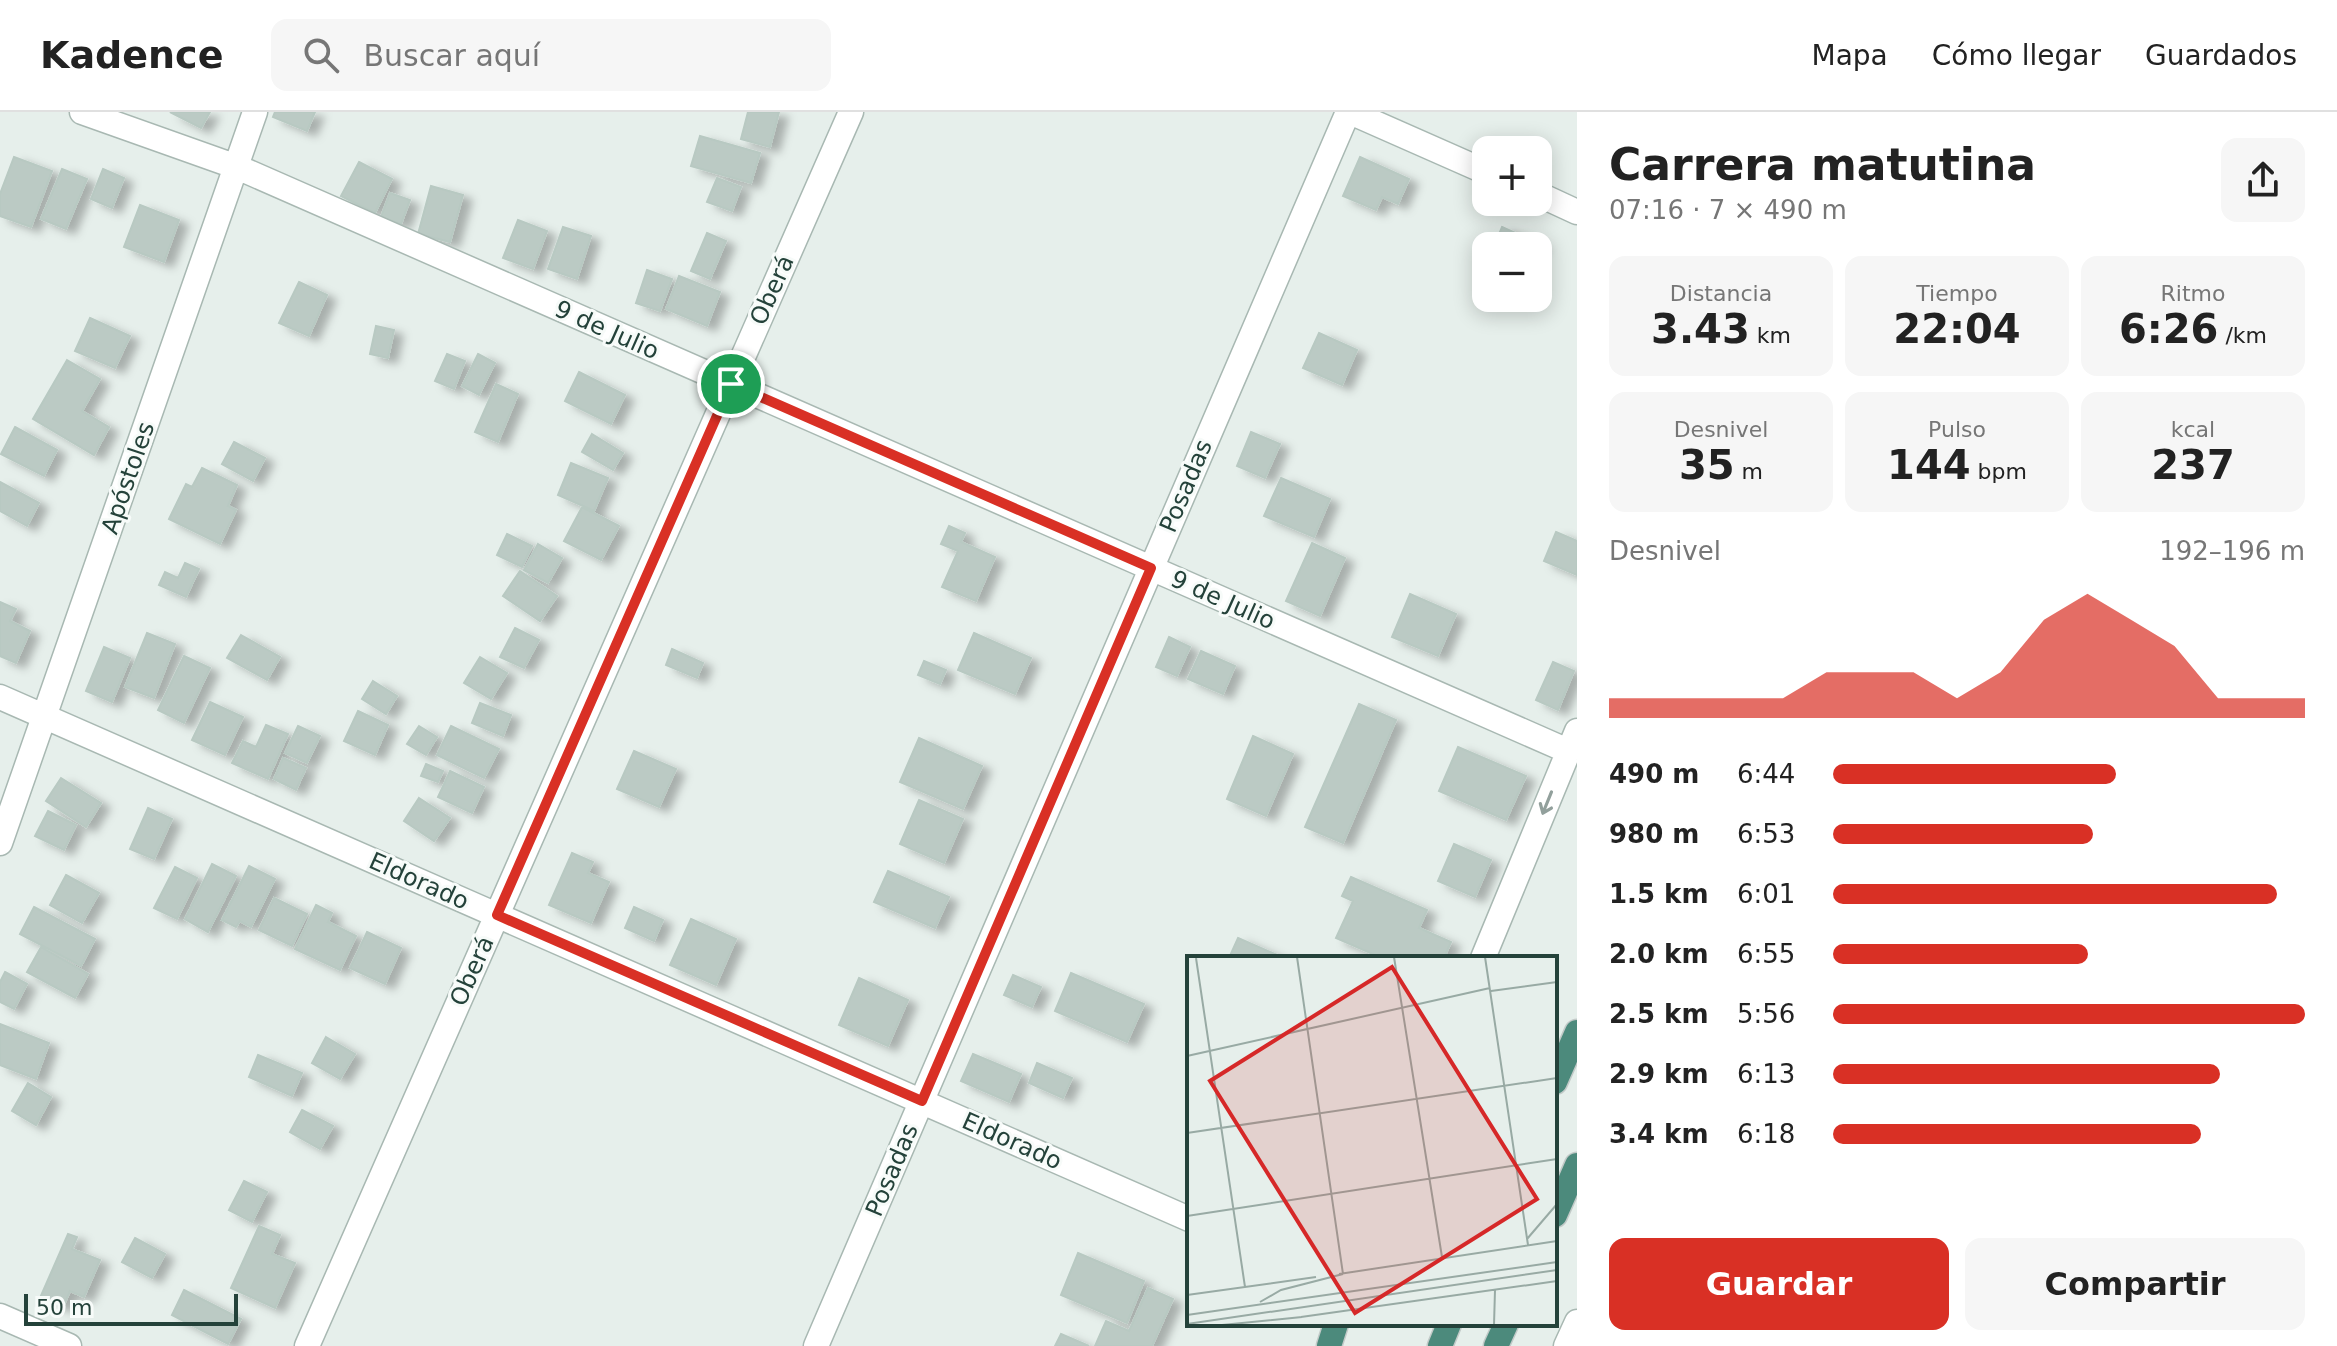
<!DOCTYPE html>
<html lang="es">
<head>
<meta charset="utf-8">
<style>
  :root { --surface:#fff; --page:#f6f6f6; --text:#222; --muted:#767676; --line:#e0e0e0; --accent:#d93025 }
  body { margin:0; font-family:"DejaVu Sans",sans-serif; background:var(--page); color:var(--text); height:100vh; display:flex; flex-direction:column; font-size:30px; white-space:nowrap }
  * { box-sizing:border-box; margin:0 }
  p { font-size:26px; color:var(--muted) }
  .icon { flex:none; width:44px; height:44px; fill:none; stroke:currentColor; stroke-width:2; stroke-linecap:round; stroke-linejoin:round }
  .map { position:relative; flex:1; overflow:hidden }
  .side { display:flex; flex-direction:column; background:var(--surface); width:760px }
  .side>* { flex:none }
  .buttons { position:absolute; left:1472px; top:24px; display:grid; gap:16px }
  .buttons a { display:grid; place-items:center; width:80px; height:80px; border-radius:16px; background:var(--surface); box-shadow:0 4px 20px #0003; font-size:40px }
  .scale { position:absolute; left:24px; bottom:20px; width:214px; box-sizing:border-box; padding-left:8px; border:4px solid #24423a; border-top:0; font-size:22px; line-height:28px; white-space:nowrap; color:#24423a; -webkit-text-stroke:6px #f7fbf9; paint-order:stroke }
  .pin { position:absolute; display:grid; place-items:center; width:68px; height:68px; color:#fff; margin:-34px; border:4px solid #fff; border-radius:50%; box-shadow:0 2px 8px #0007 }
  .round { display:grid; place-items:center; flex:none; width:84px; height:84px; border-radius:16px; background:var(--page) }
  .headline { display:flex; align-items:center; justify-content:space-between; height:136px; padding:0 32px }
  h1 { font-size:44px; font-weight:600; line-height:60px }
  .stats { display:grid; grid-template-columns:repeat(3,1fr); gap:12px; height:136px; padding:8px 32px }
  .stats div { display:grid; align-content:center; border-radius:16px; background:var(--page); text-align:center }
  .stats b { font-size:40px; font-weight:600 }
  .stats small { font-size:22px; font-weight:400 }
  .stats p { font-size:22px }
  .chart { height:224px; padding:16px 32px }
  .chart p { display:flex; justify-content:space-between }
  .chart svg { width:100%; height:144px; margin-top:8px; fill:var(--accent); opacity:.7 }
  .button { display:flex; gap:16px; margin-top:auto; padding:16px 32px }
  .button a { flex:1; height:92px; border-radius:16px; background:var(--accent); color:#fff; font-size:32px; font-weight:600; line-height:92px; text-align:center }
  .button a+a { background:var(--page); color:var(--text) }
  ul { padding:0 32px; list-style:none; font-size:26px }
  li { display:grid; grid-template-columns:128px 96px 1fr; align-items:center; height:60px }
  li i { height:20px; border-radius:10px; background:var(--accent) }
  header { display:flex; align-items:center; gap:48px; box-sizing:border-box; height:112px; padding:0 40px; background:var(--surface); border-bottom:2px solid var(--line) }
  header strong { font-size:38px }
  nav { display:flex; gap:44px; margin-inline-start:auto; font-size:28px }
  .search { width:560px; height:72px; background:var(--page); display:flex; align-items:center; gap:20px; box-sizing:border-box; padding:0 28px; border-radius:16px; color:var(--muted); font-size:30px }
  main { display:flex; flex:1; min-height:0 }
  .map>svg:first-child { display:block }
</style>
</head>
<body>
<header>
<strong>Kadence</strong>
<div class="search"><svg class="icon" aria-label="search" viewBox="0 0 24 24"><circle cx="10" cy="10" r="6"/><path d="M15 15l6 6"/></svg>Buscar aquí</div>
<nav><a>Mapa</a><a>Cómo llegar</a><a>Guardados</a></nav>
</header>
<main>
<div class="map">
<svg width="1577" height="1234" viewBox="0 0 1577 1234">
  <defs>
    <filter id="shadow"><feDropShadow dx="9" dy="5" stdDeviation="4" flood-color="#0004"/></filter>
  </defs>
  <rect width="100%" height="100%" fill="#e6efeb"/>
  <!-- building -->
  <path fill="#bbcac4" stroke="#b8c9c2" stroke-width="2" filter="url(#shadow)" d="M170 0H210L201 16Z
    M275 0H315L307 19 273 5Z
    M748 0H779L770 35 741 27Z
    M700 24 760 41 751 71 691 54Z
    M14 45 52 59 31 115 0 104V82Z
    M1360 45 1409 67 1398 92 1382 85 1376 98 1343 84Z
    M359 50 392 67 375 101 341 84Z
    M62 57 87 67 66 117 41 107Z
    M103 57 124 66 112 96 91 87Z
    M717 66 741 75 732 99 707 90Z
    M431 74 463 83 450 130 418 122Z
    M390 81 410 88 401 112 381 105Z
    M140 93 179 108 164 150 124 135Z
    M518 108 547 119 533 157 503 146Z
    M563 115 591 124 577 167 548 157Z
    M1502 115 1540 132 1538 137V134H1494Z
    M707 121 726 129 710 167 691 159Z
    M647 158 672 167 660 199 636 191Z
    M679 164 720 180 707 214 666 197Z
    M299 170 327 183 309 224 279 211Z
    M90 206 130 224 115 256 75 239Z
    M376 214 394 218 388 246 370 242Z
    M1319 221 1357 238 1342 273 1303 256Z
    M447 242 465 249 454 277 435 269Z
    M478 242 495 251 479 283 462 274Z
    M67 248 100 267 82 299 109 315 94 343 33 307Z
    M579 260 625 283 611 312 565 289Z
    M496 272 518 282 498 330 475 320Z
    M15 315 57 338 44 364 1 342Z
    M1251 320 1280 332 1265 366 1237 354Z
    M592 322 623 341 613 358 582 340Z
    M234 330 265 346 253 369 222 352Z
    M571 351 608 366 594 399 558 383Z
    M202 356 237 373 228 394 236 398 220 432 169 407 186 372 192 375Z
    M1281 366 1330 387 1314 425 1264 404Z
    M0 370 39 391 27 414 0 399Z
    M582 395 619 414 601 448 564 429Z
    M949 414 965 421 961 430 995 445 976 489 942 475 958 439 941 432Z
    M1556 420 1577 429V463L1544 449Z
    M507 422 532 434 522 455 497 443Z
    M1312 431 1345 446 1320 504 1286 489Z
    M538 432 562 446 548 471 524 458Z
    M185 451 199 457 186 485 159 473 165 460 178 466Z
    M520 459 557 484 540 509 503 484Z
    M1410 482 1456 502 1438 544 1392 525Z
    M0 490 16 497 10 509 30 519 16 551 0 544Z
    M515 516 539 528 524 556 500 545Z
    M147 521 175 532 154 586 125 575Z
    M974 521 1031 546 1015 582 958 558Z
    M241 523 280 545 267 568 227 546Z
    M1169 525 1190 535 1177 564 1156 555Z
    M104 535 130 546 112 590 86 579Z
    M672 537 703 551 697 566 666 553Z
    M1201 539 1235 554 1223 582 1188 567Z
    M184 544 210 556 184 611 158 598Z
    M480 545 507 561 491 587 464 571Z
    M924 549 946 558 940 572 918 563Z
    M1553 550 1574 559 1558 598 1536 588Z
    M373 569 397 584 386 602 362 587Z
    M210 590 243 605 225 643 192 628Z
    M480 591 511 603 503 624 472 611Z
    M1359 592 1396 608 1343 731 1305 715Z
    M358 599 388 613 375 643 344 629Z
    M266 613 288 622 268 667 232 651 243 629 256 635Z
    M298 614 320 624 307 651 285 641Z
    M419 614 437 625 426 643 407 632Z
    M451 614 499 637 484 666 437 643Z
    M1253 624 1293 642 1266 704 1227 687Z
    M919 626 982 654 963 697 900 670Z
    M1458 635 1526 664 1506 708 1439 679Z
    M634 639 676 657 659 695 617 677Z
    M283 646 306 656 296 678 274 667Z
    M426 652 443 659 438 670 421 664Z
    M450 659 484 675 472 701 438 685Z
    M61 666 101 691 86 715 46 689Z
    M419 686 450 706 434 729 404 709Z
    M919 688 963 707 944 751 900 732Z
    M148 696 172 707 154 747 130 737Z
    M48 699 76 713 64 738 35 724Z
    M1454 732 1491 748 1475 785 1438 769Z
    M572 741 593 750 588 761 609 770 591 811 549 793Z
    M212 752 236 764 208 820 185 807Z
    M249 754 275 767 251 815 240 809 236 815 222 808Z
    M175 755 197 766 177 807 154 796Z
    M888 759 949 785 935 816 874 790Z
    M66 763 99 781 82 811 50 793Z
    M1351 765 1427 798 1419 816 1451 830 1444 846H1382L1336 826 1353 789 1342 784Z
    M274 786 307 802 292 834 259 818Z
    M316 793 332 801 328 810 356 824 340 858 295 837Z
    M34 795 95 827 81 854 20 822Z
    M634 795 663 808 654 829 625 816Z
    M691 807 736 827 716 873 670 853Z
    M367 820 401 836 385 872 350 856Z
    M1238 826 1284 846H1229Z
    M41 835 88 862 75 886 27 860Z
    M5 860 27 872 14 897 0 890V870Z
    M1071 861 1144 892 1127 930 1055 899Z
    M1013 863 1041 875 1032 895 1004 883Z
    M859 866 908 888 888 934 839 913Z
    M0 912 49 931 36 967 0 953Z
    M326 925 355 942 340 967 312 951Z
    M973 942 1021 962 1009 990 961 969Z
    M258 943 302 961 292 984 249 965Z
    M1037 951 1072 966 1063 986 1029 971Z
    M28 971 51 985 36 1013 12 999Z
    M302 998 333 1014 320 1037 290 1020Z
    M244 1069 267 1080 252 1110 229 1098Z
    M259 1114 280 1123 272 1142 295 1151 275 1196 231 1176Z
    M68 1122 77 1125 72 1137 100 1148 84 1185 70 1179 63 1195 40 1186Z
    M135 1126 165 1142 152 1166 122 1150Z
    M1078 1141 1144 1169 1127 1211 1061 1183Z
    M1148 1176 1173 1187 1152 1234H1095L1106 1209 1129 1219Z
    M184 1178 241 1207 228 1232 172 1203Z
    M1061 1222 1089 1234H1055Z"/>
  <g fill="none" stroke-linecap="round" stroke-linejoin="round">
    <!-- minor casing -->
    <g stroke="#a8b8b2" stroke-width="27">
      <path id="minor" d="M82 0 237 55 1568 639
        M1350 0 1486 60
        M1538 82 1577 100
        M0 585 1189 1107
        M0 731 255 0
        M1483 846 1577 619
        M0 1204 69 1234
        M307 1234 851 0
        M816 1234 1348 0
        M1566 1234 1577 1210"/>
    </g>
    <!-- trunk casing -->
    <g stroke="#c2cac8" stroke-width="27">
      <path id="trunk" d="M1555 970 1577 920
        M1555 1103 1577 1053
        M1329 1234 1336 1212
        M1440 1234 1449 1212
        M1496 1234 1506 1212"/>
    </g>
    <!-- minor -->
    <use href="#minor" stroke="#fff" stroke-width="24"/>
    <!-- trunk -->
    <use href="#trunk" stroke="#4c8a7c" stroke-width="24"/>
  </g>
  <!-- one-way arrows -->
  <defs><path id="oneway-shaft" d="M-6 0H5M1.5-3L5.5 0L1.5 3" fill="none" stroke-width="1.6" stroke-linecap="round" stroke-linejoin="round" transform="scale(2)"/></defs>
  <use stroke="#92a09c" href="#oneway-shaft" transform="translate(1547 691) rotate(112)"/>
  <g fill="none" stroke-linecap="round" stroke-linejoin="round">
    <!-- route casing -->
    <g stroke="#fff" stroke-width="16">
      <path id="route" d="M731 272 1151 456 922 989 497 803Z"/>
    </g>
    <!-- route -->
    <use href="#route" stroke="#d93025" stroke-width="10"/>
  </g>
  <g text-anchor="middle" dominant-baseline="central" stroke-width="6" stroke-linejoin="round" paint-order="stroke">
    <!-- street labels -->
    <g font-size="24" fill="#24423a" stroke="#f7fbf9">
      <text transform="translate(772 178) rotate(-66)">Oberá</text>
      <text transform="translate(607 218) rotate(24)">9 de Julio</text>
      <text transform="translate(128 366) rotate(-71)">Apóstoles</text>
      <text transform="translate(1186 374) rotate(-67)">Posadas</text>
      <text transform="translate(1223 488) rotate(24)">9 de Julio</text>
      <text transform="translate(419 769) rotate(24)">Eldorado</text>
      <text transform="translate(472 859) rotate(-66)">Oberá</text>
      <text transform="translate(1012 1029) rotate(24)">Eldorado</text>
      <text transform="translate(892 1058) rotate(-67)">Posadas</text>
    </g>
  </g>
  <!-- overview -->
  <g transform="translate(1187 844)">
    <rect width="370" height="370" fill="#e6efeb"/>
    <path fill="none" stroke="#98aaa4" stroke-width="2" d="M110 1 156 318M207 1 255 301M298 1 341 289M9 2 58 331M304 35 370 26M0 100 303 32M0 177 370 122M0 260 370 203M340 283 370 248M152 318 370 285M0 339 129 321M73 346 94 334 156 318M0 359 370 306M114 361 370 325M0 368 370 314M35 369 115 361M307 369 308 334"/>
    <path fill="#d62828" fill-opacity="0.15" stroke="#d62828" stroke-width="4" d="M205 11 350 243 168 357 23 125Z"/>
    <rect width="370" height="370" fill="none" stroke="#24423a" stroke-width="4"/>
  </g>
</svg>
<div class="buttons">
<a>+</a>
<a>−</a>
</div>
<div class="scale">50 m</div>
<div class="pin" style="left:731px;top:272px;background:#1e9e55"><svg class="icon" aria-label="arrive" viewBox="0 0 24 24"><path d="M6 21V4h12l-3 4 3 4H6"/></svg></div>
</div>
<section class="side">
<div class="headline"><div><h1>Carrera matutina</h1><p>07:16 · 7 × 490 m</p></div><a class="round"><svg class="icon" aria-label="share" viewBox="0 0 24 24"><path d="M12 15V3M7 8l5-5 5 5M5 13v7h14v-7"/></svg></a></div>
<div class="stats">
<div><p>Distancia</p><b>3.43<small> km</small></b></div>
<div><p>Tiempo</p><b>22:04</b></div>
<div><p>Ritmo</p><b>6:26<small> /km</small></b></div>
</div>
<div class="stats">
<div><p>Desnivel</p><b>35<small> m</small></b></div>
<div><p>Pulso</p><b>144<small> bpm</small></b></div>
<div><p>kcal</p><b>237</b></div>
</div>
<div class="chart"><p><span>Desnivel</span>192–196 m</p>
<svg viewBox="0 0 160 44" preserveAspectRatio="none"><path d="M0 44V38L10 38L20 38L30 38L40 38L50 30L60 30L70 30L80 38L90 30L100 14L110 6L120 14L130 22L140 38L150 38L160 38V44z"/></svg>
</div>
<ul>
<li><b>490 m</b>6:44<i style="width:60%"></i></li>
<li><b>980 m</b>6:53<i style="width:55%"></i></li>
<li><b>1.5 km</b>6:01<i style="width:94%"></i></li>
<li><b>2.0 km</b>6:55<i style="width:54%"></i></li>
<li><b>2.5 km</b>5:56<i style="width:100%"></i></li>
<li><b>2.9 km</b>6:13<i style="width:82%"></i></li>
<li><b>3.4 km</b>6:18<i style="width:78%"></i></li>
</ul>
<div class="button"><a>Guardar</a><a>Compartir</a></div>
</section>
</main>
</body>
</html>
